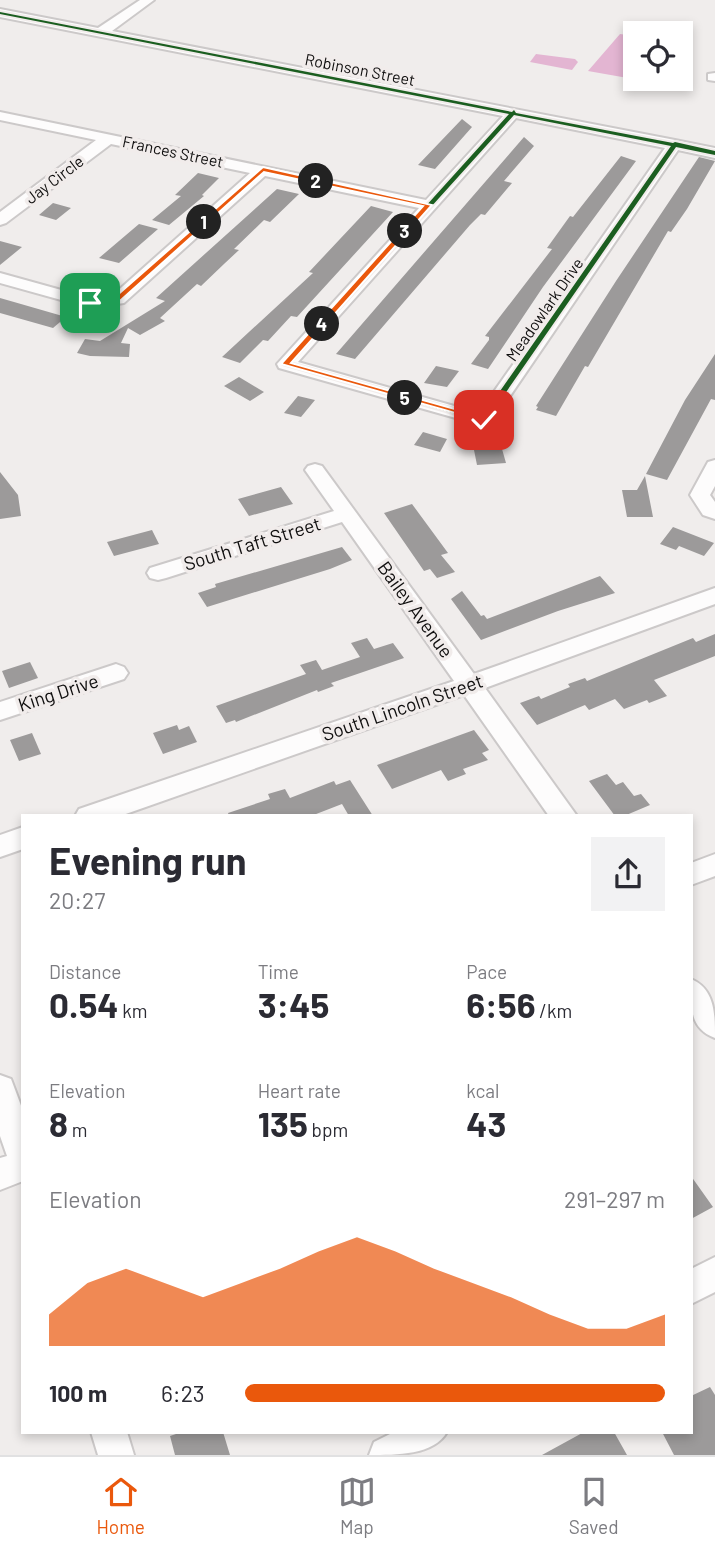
<!DOCTYPE html>
<html lang="en">
<head>
<meta charset="utf-8">
<style>
  :root { --surface:#fff; --page:#f2f2f3; --text:#2b2b33; --muted:#7c7c81; --line:#e1e1e2; --accent:#ea580c }
  body { margin:0; font-family:Barlow,sans-serif; background:var(--page); color:var(--text); height:100vh; display:flex; flex-direction:column; font-size:26px; white-space:nowrap }
  * { box-sizing:border-box; margin:0 }
  p { font-size:23px; color:var(--muted) }
  .icon { flex:none; width:38px; height:38px; fill:none; stroke:currentColor; stroke-width:2; stroke-linecap:round; stroke-linejoin:round }
  .map { position:relative; flex:1; overflow:hidden }
  .side { position:absolute; left:21px; top:814px; width:672px; height:620px; display:flex; flex-direction:column; background:var(--surface); border-radius:0px; box-shadow:0 4px 10px #0003 }
  .side>* { flex:none }
  .fabs { position:absolute; left:623px; top:21px; display:grid; gap:14px }
  .fabs a { display:grid; place-items:center; width:70px; height:70px; border-radius:0px; background:var(--surface); box-shadow:0 4px 10px #0003; font-size:35px }
  .pin { position:absolute; display:grid; place-items:center; width:60px; height:60px; color:#fff; margin:-30px; border-radius:14px; box-shadow:0 4px 10px #0006 }
  .km { position:absolute; width:35px; height:35px; margin:-18px; border-radius:50%; background:#222; color:#fff; font-size:19px; line-height:35px; text-align:center }
  .round { display:grid; place-items:center; flex:none; width:74px; height:74px; border-radius:0px; background:var(--page) }
  .head { display:flex; align-items:center; justify-content:space-between; height:119px; padding:0 28px }
  h1 { font-size:38px; font-weight:700; line-height:52px }
  .stats { display:grid; grid-template-columns:repeat(3,1fr); gap:10px; height:119px; padding:7px 28px }
  .stats div { display:grid; align-content:center }
  .stats b { font-size:35px; font-weight:700 }
  .stats small { font-size:19px; font-weight:400 }
  .stats p { font-size:19px }
  .chart { height:196px; padding:14px 28px }
  .chart p { display:flex; justify-content:space-between }
  .chart svg { width:100%; height:126px; margin-top:7px; fill:var(--accent); opacity:.7 }
  ul { padding:0 28px; list-style:none; font-size:23px }
  li { display:grid; grid-template-columns:112px 84px 1fr; align-items:center; height:52px }
  li i { height:18px; border-radius:9px; background:var(--accent) }
  .menu { display:flex; justify-content:space-around; align-items:center; height:98px; border-top:2px solid var(--line); background:var(--surface); font-size:19px; color:var(--muted) }
  .menu a { display:grid; justify-items:center; gap:4px }
  .menu .on { color:var(--accent) }
  .map>svg:first-child { display:block }
</style>
</head>
<body>
<div class="map">
<svg width="715" height="1455" viewBox="0 0 715 1455">
  <rect width="100%" height="100%" fill="#f0edec"/>
  <!-- water -->
  <path fill="#e3b5d2" d="M620 34 635 36V79H659L656 83 588 71Z
    M536 54 575 59 578 62 572 70 530 62Z"/>
  <!-- building -->
  <path fill="#9c9a9a" d="M462 119 472 127 435 169 418 165Z
    M524 137 534 146 504 181 512 183 485 215 481 214 470 225 355 359 336 354Z
    M621 156 636 161 543 287 488 369 471 364 489 340V337L485 336 552 249 547 248 570 216 573 217Z
    M699 157 715 161 687 209 671 232 668 231 588 367 585 366 556 416 536 410 538 407 536 406 616 281Z
    M198 173 219 178 202 195 204 196 169 225 152 220 181 196 175 195Z
    M277 189 299 194 270 222 264 220 234 249 239 250 224 264 201 286 197 284 160 318 165 321 140 335 128 328 121 343 130 344 129 357 90 356 77 353 85 339 100 341 165 301 156 298Z
    M53 203 71 208 56 220 39 215Z
    M371 206 393 212 297 317 291 316 268 341 263 340 240 363 222 357 313 273 309 272Z
    M139 224 158 229 119 263 99 258Z
    M0 241 22 247 0 265Z
    M0 298 14 302 66 317 53 328 0 313Z
    M715 354V400L711 399 667 480 646 474 685 400Z
    M436 366 459 371 447 387 424 383Z
    M239 377 264 392 250 401 224 386Z
    M298 396 315 400 301 417 284 413Z
    M423 432 447 439 440 452 414 445Z
    M502 449 506 463 477 465 474 450Z
    M0 472 18 495 21 516 0 519Z
    M645 476 653 517H627L622 490H637Z
    M281 487 293 504 249 516 238 499Z
    M412 504 448 553 441 555 455 572 437 578 430 569 424 571 384 513Z
    M673 527 714 543 704 556 679 546 676 550 660 544Z
    M152 530 159 544 114 556 107 542Z
    M342 547 352 560 330 569 207 607 198 593 216 587 215 584Z
    M600 576 615 593 558 611 481 640 451 599 462 591 481 616 484 615 487 619Z
    M715 634V656L654 680 667 696 649 703 647 700 624 709 615 699 589 710 585 705 537 725 520 703 539 696 541 699 570 687 568 684 585 678 587 681 693 638 696 642Z
    M367 638 374 649 393 643 404 658 331 683 334 686 318 692 317 690 236 722 235 720 226 723 216 706 306 674 300 665 316 660 322 670 360 657 351 643Z
    M30 662 38 678 9 688 2 671Z
    M177 725 179 730 189 726 197 742 163 754 153 733Z
    M474 730 489 750 482 753 488 760 463 769 466 774 448 781 441 770 392 789 377 765Z
    M32 733 41 754 19 761 10 740Z
    M607 774 616 785 623 782 634 796 641 794 650 805 624 816H615L589 781Z
    M350 780 373 816H349L342 804 311 816H229L228 813 270 799 268 794 285 789 290 798 334 781 336 785Z
    M691 1176 713 1207 691 1219Z
    M710 1387 715 1395V1455H674L662 1432H691V1396Z
    M182 1432H223L230 1455H175L170 1436Z
    M584 1432H614L627 1455H542Z"/>
  <g fill="none" stroke-linecap="round" stroke-linejoin="round">
    <!-- minor casing -->
    <g stroke="#ccc9c9" stroke-width="4">
      <path id="minor" d="M140 0H154L112 31 675 140 715 148V158L678 150 491 424H477L279 368 277 364 419 208 265 176 124 303 90 308 0 283V273L90 298 113 295 250 173 111 144 6 223 0 225V212L96 140 0 120V112L426 200 503 116 0 17V9L98 28ZM516 118 665 148 479 413 298 362Z
        M715 73V81L708 80V74Z
        M715 460V486L710 495 715 502V519L703 515 690 495 708 462Z
        M315 464 322 466 474 674 715 588V604L485 688 577 816H549L464 695 120 816H75L79 809 454 681 342 522 166 578 158 580 150 578 147 573 150 568 334 511 305 470 308 466Z
        M116 664 124 667 128 673 124 679 0 720V702Z
        M23 827V849L0 857V835Z
        M715 854V876L691 885V863Z
        M691 979C715 989 715 1014 715 1038 688 1028 691 1004 691 979Z
        M0 1075 11 1079 23 1111V1181L0 1190V1158L7 1156 0 1136Z
        M715 1257V1292L691 1304V1269Z
        M91 1432H127L134 1455H98Z
        M394 1432H447C434 1455 397 1455 369 1455L374 1442Z"/>
    </g>
    <!-- minor -->
    <use href="#minor" fill="#fdfcfc" fill-rule="evenodd"/>
    <!-- cycleway casing -->
    <g stroke="#f1eceb" stroke-width="4">
      <path id="cycleway" d="M0 12 512 112 514 110 516 113 673 143 675 142 715 151V155L676 147 486 421 484 422 283 364 509 114 0 14ZM514 115 671 146 482 417 290 363Z"/>
    </g>
    <!-- cycleway -->
    <use href="#cycleway" fill="#1b5e20" fill-rule="evenodd"/>
  </g>
  <!-- route -->
  <path fill="#ea580c" stroke="#fff" stroke-width="2" d="M263 167 432 205 291 363 487 418V422L281 364 423 206 264 172 121 300 87 305V301L115 297Z"/>
  <g text-anchor="middle" dominant-baseline="central" stroke-width="7" stroke-linejoin="round" paint-order="stroke">
    <!-- far-street labels -->
    <g font-size="16" fill="#0f0e0e" stroke="#f1eceb">
      <text transform="translate(360 69) rotate(11)">Robinson Street</text>
      <text transform="translate(173 151) rotate(12)">Frances Street</text>
      <text transform="translate(54 179) rotate(-37)">Jay Circle</text>
      <text transform="translate(544 309) rotate(-55)">Meadowlark Drive</text>
    </g>
    <!-- street labels -->
    <g font-size="19" fill="#0f0e0e" stroke="#f1eceb">
      <text transform="translate(252 543) rotate(-17)">South Taft Street</text>
      <text transform="translate(416 609) rotate(54)">Bailey Avenue</text>
      <text transform="translate(58 692) rotate(-18)">King Drive</text>
      <text transform="translate(402 707) rotate(-19)">South Lincoln Street</text>
    </g>
  </g>
</svg>
<div class="fabs">
<a><svg class="icon" aria-label="locate" viewBox="0 0 24 24"><circle cx="12" cy="12" r="6"/><path d="M12 2v4M12 18v4M2 12h4M18 12h4"/></svg></a>
</div>
<div class="pin" style="left:90px;top:303px;background:#1e9e55"><svg class="icon" aria-label="arrive" viewBox="0 0 24 24"><path d="M6 21V4h12l-3 4 3 4H6"/></svg></div>
<div class="pin" style="left:484px;top:420px;background:#d93025"><svg class="icon" aria-label="check" viewBox="0 0 24 24"><path d="M5 12l5 5 9-10"/></svg></div>
<b class="km" style="left:204px;top:222px">1</b>
<b class="km" style="left:316px;top:181px">2</b>
<b class="km" style="left:405px;top:231px">3</b>
<b class="km" style="left:322px;top:324px">4</b>
<b class="km" style="left:405px;top:398px">5</b>
<section class="side">
<div class="head"><div><h1>Evening run</h1><p>20:27</p></div><a class="round"><svg class="icon" aria-label="share" viewBox="0 0 24 24"><path d="M12 15V3M7 8l5-5 5 5M5 13v7h14v-7"/></svg></a></div>
<div class="stats">
<div><p>Distance</p><b>0.54<small> km</small></b></div>
<div><p>Time</p><b>3:45</b></div>
<div><p>Pace</p><b>6:56<small> /km</small></b></div>
</div>
<div class="stats">
<div><p>Elevation</p><b>8<small> m</small></b></div>
<div><p>Heart rate</p><b>135<small> bpm</small></b></div>
<div><p>kcal</p><b>43</b></div>
</div>
<div class="chart"><p><span>Elevation</span>291–297 m</p>
<svg viewBox="0 0 160 44" preserveAspectRatio="none"><path d="M0 44V33L10 22L20 17L30 22L40 27L50 22L60 17L70 11L80 6L90 11L100 17L110 22L120 27L130 33L140 38L150 38L160 33V44z"/></svg>
</div>
<ul>
<li><b>100 m</b>6:23<i style="width:100%"></i></li>
</ul>
</section>
</div>
<nav class="menu">
<a class="on"><svg class="icon" aria-label="home" viewBox="0 0 24 24"><path d="M3 11l9-7 9 7M6 9v11h12V9"/></svg>Home</a>
<a><svg class="icon" aria-label="map" viewBox="0 0 24 24"><path d="M3 6l6-2 6 2 6-2v14l-6 2-6-2-6 2zM9 4v14M15 6v14"/></svg>Map</a>
<a><svg class="icon" aria-label="saved" viewBox="0 0 24 24"><path d="M7 4h10v16l-5-4-5 4z"/></svg>Saved</a>
</nav>
</body>
</html>
